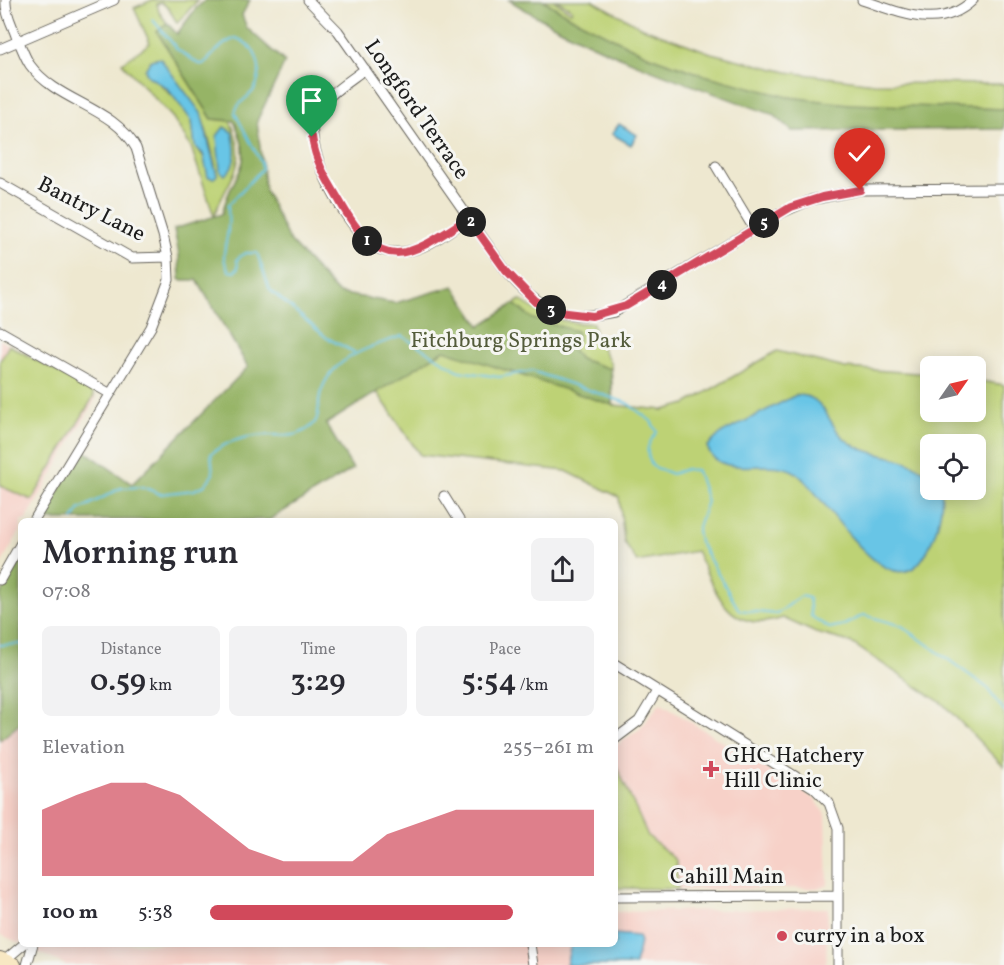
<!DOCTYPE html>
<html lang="en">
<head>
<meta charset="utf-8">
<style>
  :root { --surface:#fff; --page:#f2f2f3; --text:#2b2b33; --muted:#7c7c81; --accent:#d1495b }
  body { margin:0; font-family:Vollkorn,serif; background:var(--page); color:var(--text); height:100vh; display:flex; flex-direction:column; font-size:22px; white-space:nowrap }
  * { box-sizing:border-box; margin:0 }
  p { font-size:20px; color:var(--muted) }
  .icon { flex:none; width:33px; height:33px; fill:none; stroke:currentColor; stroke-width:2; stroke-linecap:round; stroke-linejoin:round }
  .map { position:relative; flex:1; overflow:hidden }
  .panel { position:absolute; left:18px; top:518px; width:600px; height:429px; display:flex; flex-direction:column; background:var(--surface); border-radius:9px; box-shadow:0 3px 15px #0003 }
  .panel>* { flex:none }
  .needle { width:39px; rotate:56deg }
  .controls { position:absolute; left:920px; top:356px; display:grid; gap:12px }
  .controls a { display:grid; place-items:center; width:66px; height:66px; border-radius:9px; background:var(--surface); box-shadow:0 3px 15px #0003; font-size:30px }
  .pin { position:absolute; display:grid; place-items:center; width:51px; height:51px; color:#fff; margin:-62px -26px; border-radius:50% 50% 50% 0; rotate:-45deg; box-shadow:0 0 6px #0007 }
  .pin .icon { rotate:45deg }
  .km { position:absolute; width:30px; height:30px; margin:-15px; border-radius:50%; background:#222; color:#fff; font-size:16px; line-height:30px; text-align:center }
  .round { display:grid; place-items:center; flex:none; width:63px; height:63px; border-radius:9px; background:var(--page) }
  .head { display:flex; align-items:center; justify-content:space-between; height:102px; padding:0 24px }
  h1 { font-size:33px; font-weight:600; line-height:45px }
  .figures { display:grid; grid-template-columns:repeat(3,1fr); gap:9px; height:102px; padding:6px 24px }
  .figures div { display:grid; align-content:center; border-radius:9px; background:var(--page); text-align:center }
  .figures b { font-size:30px; font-weight:600 }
  .figures small { font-size:16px; font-weight:400 }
  .figures p { font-size:16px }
  .chart { height:168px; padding:12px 24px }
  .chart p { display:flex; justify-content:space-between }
  .chart svg { width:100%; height:108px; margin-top:6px; fill:var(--accent); opacity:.7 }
  ul { padding:0 24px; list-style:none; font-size:20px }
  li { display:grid; grid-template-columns:96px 72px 1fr; align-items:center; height:45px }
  li i { height:15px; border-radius:8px; background:var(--accent) }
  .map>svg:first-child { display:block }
</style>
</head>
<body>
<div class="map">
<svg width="1004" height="965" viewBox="0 0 1004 965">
  <rect width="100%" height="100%" fill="#f6f6f2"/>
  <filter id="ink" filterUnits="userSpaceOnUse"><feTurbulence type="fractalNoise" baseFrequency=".0167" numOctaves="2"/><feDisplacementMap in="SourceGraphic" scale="12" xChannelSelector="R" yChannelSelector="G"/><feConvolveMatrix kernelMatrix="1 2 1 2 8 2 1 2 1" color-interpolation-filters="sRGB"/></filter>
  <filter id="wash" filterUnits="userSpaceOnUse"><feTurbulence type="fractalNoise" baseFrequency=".008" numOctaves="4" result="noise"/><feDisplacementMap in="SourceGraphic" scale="24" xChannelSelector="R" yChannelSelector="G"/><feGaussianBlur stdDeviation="1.35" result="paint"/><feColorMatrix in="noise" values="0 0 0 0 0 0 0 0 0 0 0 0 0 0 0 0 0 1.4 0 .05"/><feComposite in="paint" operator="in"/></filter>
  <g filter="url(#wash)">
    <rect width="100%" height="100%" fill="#eee8d0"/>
    <!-- built -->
    <path fill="#f7d1c8" d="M0 340 92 391 96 398 26 520H21V529L0 566Z
      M660 703 816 800 826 816 828 885 820 888 678 889 676 860 648 836 615 763V746L640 729Z
      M21 723V944H615V912L828 908 826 965H66L0 934V740Z"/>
    <!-- green -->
    <path fill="#bdd275" stroke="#6c7748" stroke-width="1.5" fill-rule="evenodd" d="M152 0H198L177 23 169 9 161 2 157 4 159 12 167 23 157 32 212 119 230 121C251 166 229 175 214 216L191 147 173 118 122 63 150 43 134 8ZM151 60C197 96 207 119 217 175L195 145 192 121 181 104 145 70Z
      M543 0H553L571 12 572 9 556 0H592L643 28 711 53 787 72 874 83 1004 84V109C933 107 860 109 789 97 703 83 617 47 543 0Z
      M520 300C543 316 565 325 593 323L595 335 611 364 613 405 664 410 686 404 777 351 845 368 930 374V411H975V380L1004 385V767L943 704 850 642 816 633 783 618C727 636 717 592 696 551L637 562 624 542 619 497 566 471 420 455 377 392ZM930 444H975V489H930Z
      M9 345 92 391 94 396 32 500 0 486V361Z
      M615 763 648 836 676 860 678 889 615 888Z"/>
    <!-- forest -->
    <path fill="#96b466" stroke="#596841" stroke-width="1.5" d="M206 0H250L242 15 247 28 285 62 257 121 265 190 289 240 338 293 395 303 454 286 480 326 514 304 533 319 577 331V341L570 347 580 359 611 369 612 405 444 350 326 424 353 469 269 520H42L82 449 132 484 248 367 197 280H180L179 255 174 229 222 214C232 168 257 172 234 121L212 119 157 32 167 23 177 34 196 8Z
      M509 0H543L569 16 649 56 704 75 788 97 849 104 1004 109V129L792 131 774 115C682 82 592 52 509 0Z
      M21 558V723L0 740V596Z"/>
    <!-- water -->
    <path fill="#68c5e6" stroke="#427081" stroke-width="1.5" d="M160 58 201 113 217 175 214 178 208 177 203 154 195 146 192 121 167 88 148 76 145 70 151 60Z
      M619 124 637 135 631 145 612 134Z
      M224 127 232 132C236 147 238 164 225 175L220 171 217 136Z
      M796 395C826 394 827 425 845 439 863 454 885 454 905 461 914 464 922 470 930 475V489H941C944 511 935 540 923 558 885 613 822 487 793 471 767 457 719 481 707 447L720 434Z
      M615 934 638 936 640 942 635 965H566L571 944H615Z"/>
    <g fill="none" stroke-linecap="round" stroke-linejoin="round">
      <!-- stream -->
      <path stroke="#68c5e6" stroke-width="2" d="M153 20 178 50 199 64H203C215 54 221 43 236 38 256 45 265 68 255 88 250 98 238 100 235 113L261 162 262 169 228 205C228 213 229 221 228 229 227 246 219 255 229 271L234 272 238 268 237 259 245 253H257L270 290 327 338 354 352
        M73 520 79 510 121 488 143 487 160 494 194 490 205 485 213 474 211 454C226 441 246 436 266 435 281 434 292 439 306 430 322 421 317 410 320 395 330 357 370 347 402 336L459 371 499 377 532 371 627 403 651 421 657 432C646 446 645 450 652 466L672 474 686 469 697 471 707 501 697 530 699 541 739 610 777 614 801 596 809 598 811 616 829 628 844 625 864 615 902 626 986 687 1004 711
        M0 645 21 644"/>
    </g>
  </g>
  <g filter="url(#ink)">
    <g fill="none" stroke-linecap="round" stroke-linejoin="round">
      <!-- minor casing -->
      <g stroke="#66635b" stroke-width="11">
        <path id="minor" d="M6 0C5 13 12 24 16 36 21 45 24 56 30 65 58 103 113 106 136 148L163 235 168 257 169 280 151 327 34 520
          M308 0 338 31 506 271C538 310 564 322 614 312L781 213 811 200 860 190 1004 189
          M862 0C899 12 940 32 973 0
          M0 49 114 0
          M365 69C347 83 320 98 314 121 304 152 353 244 385 251 418 258 443 235 468 218
          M716 166 754 229
          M0 183 132 258 168 257
          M0 331 109 393
          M444 496 459 520
          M0 580 21 543
          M615 664 814 788 829 803 838 828V965
          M615 739 639 721 657 691
          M615 897 838 896
          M530 944 533 965
          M4 961 24 944
          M27 965 33 944"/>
      </g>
      <!-- secondary casing -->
      <g stroke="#66635b" stroke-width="16">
        <path id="secondary" d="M0 959 14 965"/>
      </g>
      <!-- minor -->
      <use href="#minor" stroke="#fff" stroke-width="9"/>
      <!-- secondary -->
      <use href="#secondary" stroke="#f8e8c3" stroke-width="14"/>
    </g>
  </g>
  <g fill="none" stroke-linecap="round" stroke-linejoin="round" filter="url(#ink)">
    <!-- route casing -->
    <g stroke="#fff" stroke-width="12">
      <path id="route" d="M312 137C315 161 327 180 339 200 381 276 407 259 468 218L506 271 536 302 558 312 592 316 626 306 791 207 822 197 860 190"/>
    </g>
    <!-- route -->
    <use href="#route" stroke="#d1495b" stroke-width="8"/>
  </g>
  <!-- markers -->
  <g fill="#d1495b" stroke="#f6f6f2" stroke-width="2">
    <path d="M708 760h6v6h6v6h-6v6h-6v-6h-6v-6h6z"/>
    <circle cx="782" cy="936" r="6"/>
  </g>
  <g text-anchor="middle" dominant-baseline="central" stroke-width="6" stroke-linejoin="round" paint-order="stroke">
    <!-- street labels -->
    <g font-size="22" fill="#1c1c1c" stroke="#f6f6f2">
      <text transform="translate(416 110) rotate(55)">Longford Terrace</text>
      <text transform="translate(91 210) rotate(27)">Bantry Lane</text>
      <text x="727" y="877">Cahill Main</text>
    </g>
    <!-- park labels -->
    <g font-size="22" fill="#545c3b" stroke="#f6f6f2">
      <text x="521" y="341">Fitchburg Springs Park</text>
    </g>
    <!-- poi labels -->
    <g font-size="22" fill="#1c1c1c" stroke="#f6f6f2" text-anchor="start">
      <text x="724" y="756">GHC Hatchery<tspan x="724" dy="25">Hill Clinic</tspan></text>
      <text x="794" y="936">curry in a box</text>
    </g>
  </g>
</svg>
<div class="controls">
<a><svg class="needle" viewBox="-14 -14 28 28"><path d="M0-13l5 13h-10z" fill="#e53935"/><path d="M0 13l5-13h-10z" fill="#7c7c81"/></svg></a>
<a><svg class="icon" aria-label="locate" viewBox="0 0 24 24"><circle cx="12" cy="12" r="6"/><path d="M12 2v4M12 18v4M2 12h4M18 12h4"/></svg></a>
</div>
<div class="pin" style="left:312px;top:137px;background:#1e9e55"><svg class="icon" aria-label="arrive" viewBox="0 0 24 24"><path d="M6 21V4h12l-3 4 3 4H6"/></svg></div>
<div class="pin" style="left:860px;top:190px;background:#d93025"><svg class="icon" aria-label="check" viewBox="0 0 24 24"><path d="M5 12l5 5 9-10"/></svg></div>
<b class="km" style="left:367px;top:241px">1</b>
<b class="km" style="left:471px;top:222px">2</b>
<b class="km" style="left:551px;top:310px">3</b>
<b class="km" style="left:662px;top:285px">4</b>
<b class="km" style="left:764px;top:223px">5</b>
<section class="panel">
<div class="head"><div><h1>Morning run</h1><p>07:08</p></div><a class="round"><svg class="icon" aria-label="share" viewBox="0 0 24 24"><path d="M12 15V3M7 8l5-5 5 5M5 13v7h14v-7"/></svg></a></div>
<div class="figures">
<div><p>Distance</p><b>0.59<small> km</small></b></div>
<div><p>Time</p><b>3:29</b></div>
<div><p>Pace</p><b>5:54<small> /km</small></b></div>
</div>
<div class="chart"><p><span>Elevation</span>255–261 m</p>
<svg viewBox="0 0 160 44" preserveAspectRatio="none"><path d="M0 44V17L10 11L20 6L30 6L40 11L50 22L60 33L70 38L80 38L90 38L100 27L110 22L120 17L130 17L140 17L150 17L160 17V44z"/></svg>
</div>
<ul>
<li><b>100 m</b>5:38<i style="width:79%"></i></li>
</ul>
</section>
</div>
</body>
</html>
